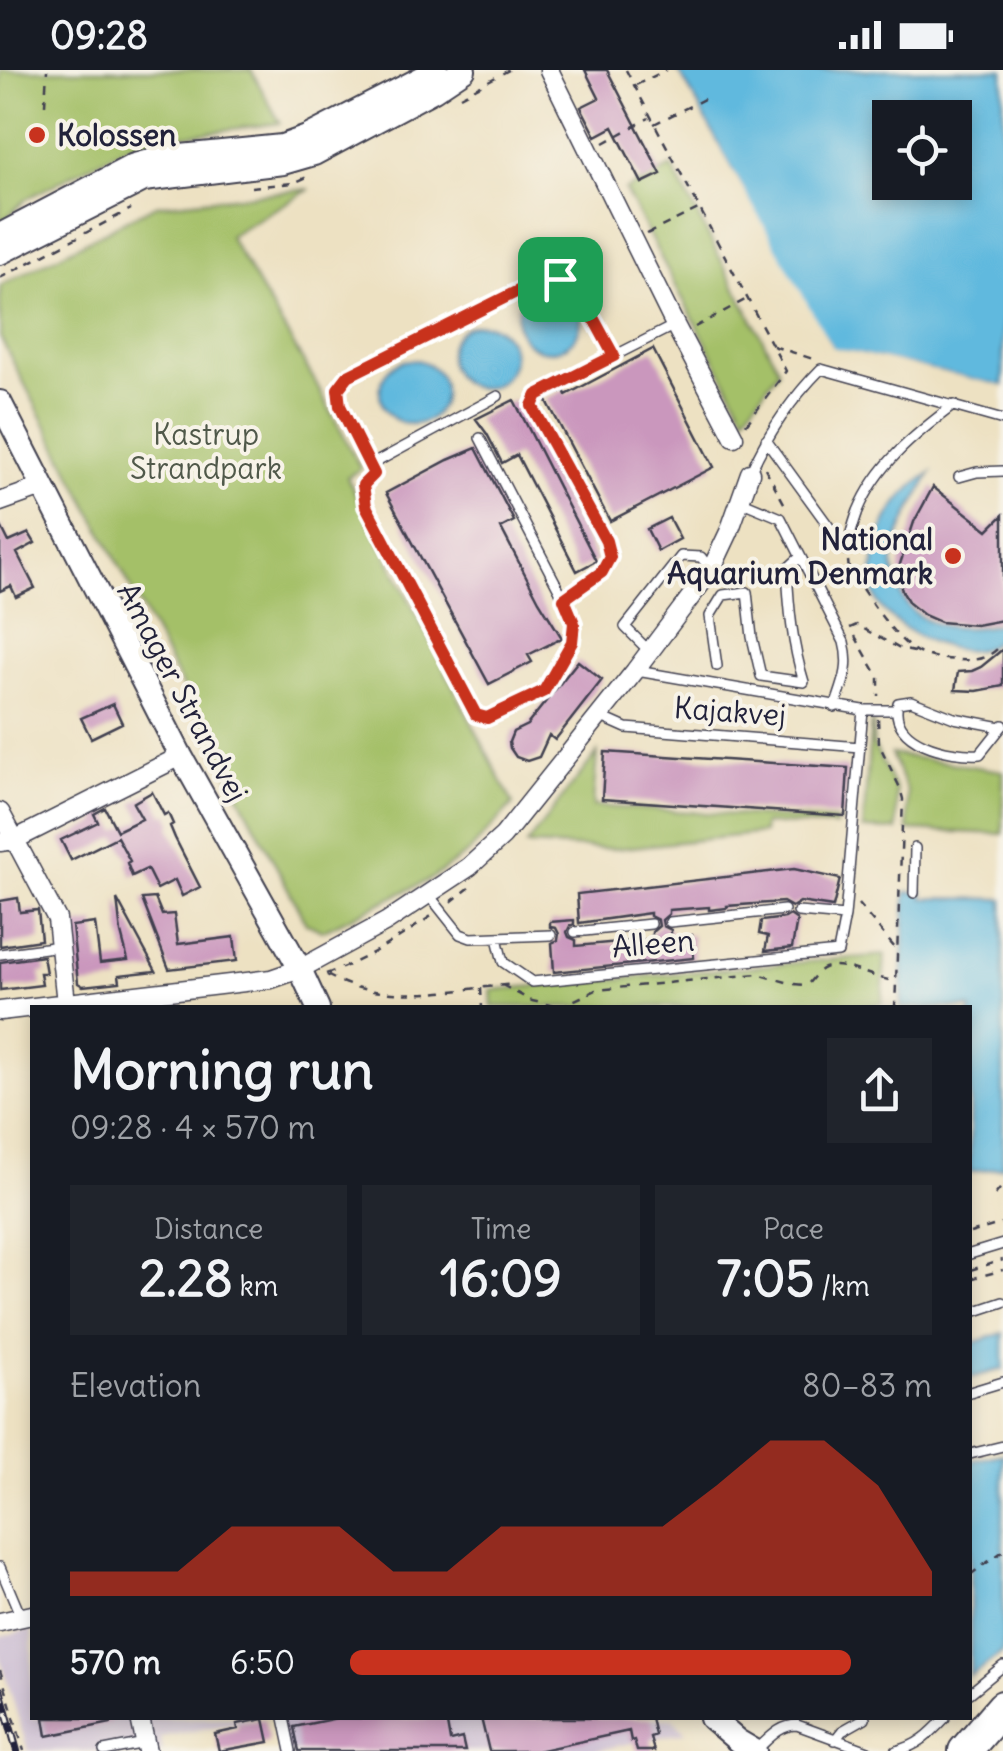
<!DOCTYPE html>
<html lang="en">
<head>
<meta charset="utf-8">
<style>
  :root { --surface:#171b24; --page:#20242c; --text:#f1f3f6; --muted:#9ea1a6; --accent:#c8321e }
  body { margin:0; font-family:Delius,sans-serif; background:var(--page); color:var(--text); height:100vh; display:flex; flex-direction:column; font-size:38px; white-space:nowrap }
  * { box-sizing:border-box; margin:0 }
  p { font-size:32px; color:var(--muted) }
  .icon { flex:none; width:55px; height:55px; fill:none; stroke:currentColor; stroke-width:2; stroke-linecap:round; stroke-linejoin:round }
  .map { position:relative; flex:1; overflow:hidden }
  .sheet { position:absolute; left:30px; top:935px; width:942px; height:715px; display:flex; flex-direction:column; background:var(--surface); border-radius:0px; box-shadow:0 5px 15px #0003 }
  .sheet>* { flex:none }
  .fabs { position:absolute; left:872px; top:30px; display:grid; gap:20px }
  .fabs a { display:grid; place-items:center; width:100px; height:100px; border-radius:0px; background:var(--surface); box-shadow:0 5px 15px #0003; font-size:50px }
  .pin { position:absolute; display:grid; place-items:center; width:85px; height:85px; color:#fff; margin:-42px; border-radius:20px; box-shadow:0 5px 15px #0006 }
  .round { display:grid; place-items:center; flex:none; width:105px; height:105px; border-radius:0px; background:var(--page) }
  .overview { display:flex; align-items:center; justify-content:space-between; height:170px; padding:0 40px }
  h1 { font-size:55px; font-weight:700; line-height:75px }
  .stats { display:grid; grid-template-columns:repeat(3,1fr); gap:15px; height:170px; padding:10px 40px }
  .stats div { display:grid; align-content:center; border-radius:0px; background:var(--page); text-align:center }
  .stats b { font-size:50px; font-weight:700 }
  .stats small { font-size:28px; font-weight:400 }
  .stats p { font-size:28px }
  .chart { height:280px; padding:20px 40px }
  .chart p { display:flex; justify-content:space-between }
  .chart svg { width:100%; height:180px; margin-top:10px; fill:var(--accent); opacity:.7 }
  ul { padding:0 40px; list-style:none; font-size:32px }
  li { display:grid; grid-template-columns:160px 120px 1fr; align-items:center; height:75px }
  li i { height:25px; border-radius:12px; background:var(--accent) }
  .status { display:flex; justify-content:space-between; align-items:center; height:70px; padding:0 50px; background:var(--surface); direction:ltr }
  .status svg { height:28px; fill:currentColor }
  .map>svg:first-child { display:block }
</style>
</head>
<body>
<div class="status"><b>09:28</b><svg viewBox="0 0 49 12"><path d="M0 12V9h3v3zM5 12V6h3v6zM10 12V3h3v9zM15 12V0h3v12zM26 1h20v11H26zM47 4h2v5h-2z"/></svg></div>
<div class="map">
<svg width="1003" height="1681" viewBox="0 0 1003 1681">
  <rect width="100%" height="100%" fill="#f7f3e8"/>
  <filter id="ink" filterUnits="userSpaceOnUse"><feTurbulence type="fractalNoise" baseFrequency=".01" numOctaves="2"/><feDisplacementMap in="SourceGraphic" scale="20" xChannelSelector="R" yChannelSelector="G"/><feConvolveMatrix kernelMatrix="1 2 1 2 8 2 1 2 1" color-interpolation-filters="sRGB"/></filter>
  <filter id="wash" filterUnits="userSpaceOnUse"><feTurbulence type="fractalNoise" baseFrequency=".0048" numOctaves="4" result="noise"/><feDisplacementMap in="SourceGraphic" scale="40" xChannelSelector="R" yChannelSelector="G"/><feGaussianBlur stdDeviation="2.25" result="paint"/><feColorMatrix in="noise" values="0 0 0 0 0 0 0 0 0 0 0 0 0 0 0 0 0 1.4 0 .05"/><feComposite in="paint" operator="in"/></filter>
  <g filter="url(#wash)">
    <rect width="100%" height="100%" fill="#ede1c2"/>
    <!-- industrial -->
    <path fill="#ccbed3" d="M32 1559V1648H260L161 1667 163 1681H28L0 1587V1567Z
      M276 1648H672L686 1662 594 1681H283Z"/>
    <!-- green -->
    <path fill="#a4c067" stroke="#637151" stroke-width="2.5" d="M0 0H251L280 53 176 66 128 76 26 129 0 154Z
      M672 97 779 300 745 346 625 120Z
      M310 119 229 166 316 313 361 399 347 407 513 734 469 782 431 809 322 861 306 853 0 267V216L156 135Z
      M871 653H873V674L896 720 897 760 863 759Z
      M597 683 593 736 836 751V756L764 754 763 763 614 779 526 775Z
      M891 684 1003 701V764L908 760 907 721Z
      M885 885 882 933 864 937H492L491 920Z"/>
    <!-- water -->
    <path fill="#60b9de" stroke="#416e8c" stroke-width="2.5" fill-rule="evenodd" d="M677 0H1003V316L832 278 798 224 692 24ZM890 48H955V112H890Z
      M517 249a32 32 0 1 1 64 0a32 32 0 1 1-64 0Z
      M449 286a32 32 0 1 1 64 0a32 32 0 1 1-64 0Z
      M380 322a32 32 0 1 1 64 0a32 32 0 1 1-64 0Z
      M931 403C919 425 895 465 893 490 892 498 895 506 897 514 909 561 964 563 1003 553 996 611 893 564 877 531 869 515 874 486 879 470 888 441 906 418 931 403Z
      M906 822H923V828L1003 829V1097L970 1102V938H901Z
      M1003 1263V1299L970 1308V1274Z
      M1003 1384V1582L970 1606V1391Z"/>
    <!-- pier -->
    <path fill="#ede1c2" d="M679 4 832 277 1003 316V321L828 281 793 227 688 26 675 6Z"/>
    <g id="blocks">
      <!-- building -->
      <path fill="#ca97bd" d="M585 0H607L661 104 642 113 613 57 596 66 581 37 599 28Z
        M653 279 714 397 610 451 546 329 564 320 566 325Z
        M514 330 596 491 577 501 517 385 502 393 487 364 476 349Z
        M476 378 514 451 501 458 539 531 562 568 528 585 532 592 489 614 386 423 448 390Z
        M933 417 988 460 1003 445V550L976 555 940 552 924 545 909 533 902 521 899 509 900 494 914 452Z
        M669 448 680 469 658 481 647 459Z
        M0 454 9 472 29 463 35 473 17 483 35 518 16 527 11 516 0 521Z
        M1003 579V616L977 621 955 620 958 602 972 601 981 597Z
        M578 591 602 610 555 670 549 665 539 687 527 691 516 687 510 678 509 672 513 662 527 655Z
        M113 634 122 653 91 668 81 648Z
        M605 682 848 698 845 746 602 729Z
        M152 722 164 745 168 743 173 754 170 756 175 768 200 817 182 826 175 810 157 819 147 799 132 806 127 793 130 791 117 767 71 790 61 770 98 752 94 744 105 738 117 761 142 749 133 733Z
        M794 799 840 809 833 837 800 832 792 837 783 832 727 836V838L709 840V837L669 840V844L662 850 663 856 671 860V867L692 865 694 888 554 902 552 873 558 870 559 864 556 858 550 857V852L574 850V854L570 856 567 862 569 867 576 870V876L652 869V862L659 856 658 850 650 846V843L579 853 577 824Z
        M18 828 20 842 38 840 41 870 0 876V831Z
        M155 828 162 845 174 844 178 874 234 867 237 891 169 899 142 829Z
        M117 829 156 901 119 905 120 912 83 916 78 913 72 856 95 853 100 893 128 890 121 863Z
        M790 845 797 850 792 878 765 881 768 866 759 864 761 851 785 848Z
        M43 886 46 903H40L42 915 0 920V892Z
        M44 1648H111V1653L47 1666Z
        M337 1648H446L450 1671 462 1668 465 1681H299L294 1657Z
        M481 1648H651L655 1665 650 1667 654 1681H637L634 1670 631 1671 629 1661 537 1681H489Z
        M264 1649 269 1672 219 1681 215 1664 238 1659 237 1654Z"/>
    </g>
  </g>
  <g filter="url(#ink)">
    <use href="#blocks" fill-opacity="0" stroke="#403f4f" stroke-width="2.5"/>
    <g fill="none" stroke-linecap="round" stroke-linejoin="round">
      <!-- service casing -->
      <g stroke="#403f4f" stroke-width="12">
        <path id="service" d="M480 368 564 529 602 502 610 487 607 471 532 336 537 325 675 255
          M766 370 846 480C850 467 853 454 858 441 877 395 915 364 954 335
          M369 396 498 326
          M750 403C768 363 791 329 821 299L1003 350
          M959 407 977 402 1003 401
          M740 431 781 448 844 572C851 598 843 613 835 637
          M564 529 574 553 572 571 543 621 487 648 476 645 366 435 363 415 373 405 341 336 338 319 348 306 519 218C526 215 534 210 542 209 581 201 599 258 614 286
          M649 581 625 557 681 486 701 487 711 500
          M717 596 710 546 723 525 747 522 752 567 761 606 804 612C792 574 789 538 787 499L800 487
          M863 640H895
          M599 646 626 658 860 677
          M1001 657 954 648 911 631 898 633C888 673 951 686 980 684L1003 655
          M914 823 915 778
          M429 825 460 864 471 868 551 865
          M798 842 845 846
          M670 852 784 840
          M575 862 651 854
          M497 868 503 892 532 912 838 882 845 846 863 640 637 601
          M0 884 60 876
          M970 1184 1003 1174
          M970 1243 1003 1232
          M970 1322 1003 1312
          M970 1384 1003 1376
          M0 1497 21 1547
          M970 1623 1003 1596
          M284 1648 291 1681
          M835 1670 842 1661 865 1648
          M104 1681 145 1673
          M755 1681C768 1670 779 1655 797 1655L868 1681
          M896 1681C918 1676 930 1664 945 1648"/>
      </g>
      <!-- minor casing -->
      <g stroke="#403f4f" stroke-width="21">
        <path id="minor" d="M549 0 675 255 734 367
          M0 432 42 417
          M0 742 57 849 66 933
          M0 772 14 770 181 686
          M0 941 271 909 300 899 386 852 469 797 503 766 635 601 711 500 729 462 750 403
          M0 1552 32 1545
          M140 1648 147 1681"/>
      </g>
      <!-- tertiary casing -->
      <g stroke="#403f4f" stroke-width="26">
        <path id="tertiary" d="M0 165 134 95 160 88 282 76 307 67 437 0
          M0 183 144 110 283 93 314 84 434 20 464 0
          M0 332 181 686 300 899 318 938
          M711 1648 738 1671 755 1681"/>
      </g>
      <!-- motorway casing -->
      <g stroke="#403f4f" stroke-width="36">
        <path id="motorway" d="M965 1681 1003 1637"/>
      </g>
      <!-- path -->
      <path stroke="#403f4f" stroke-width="2.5" stroke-dasharray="8 8" stroke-linecap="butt" d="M626 0 786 301 745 356
        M636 15 666 0
        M460 26 509 0
        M45 35 47 0
        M654 54 706 28
        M604 73 649 48
        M251 117 294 113 311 105
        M647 164 698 139
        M0 208 131 139
        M695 257 745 230
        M773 276 813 289
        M765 398 785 435
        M848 491 849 500C865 522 896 573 919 583 931 588 945 589 958 590 974 591 989 589 1000 576
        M850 558 857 555 900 579 914 582
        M855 566 879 608V626
        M878 649 879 674 900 718 903 729 895 938
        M451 832 469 818
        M858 834 895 878
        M326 904C364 891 400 867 433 845
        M327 905C383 937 455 919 515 914
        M502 915 532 931 559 937
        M481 918 482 938
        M560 937 596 920 758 904 793 914 807 915C812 910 817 901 824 898 843 890 875 910 896 911
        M995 1125 1003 1115
        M970 1163 1003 1153
        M970 1200 1003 1190
        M970 1209 1003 1200
        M970 1505 1003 1481
        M0 1600 24 1681"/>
      <!-- service -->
      <use href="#service" stroke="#fff" stroke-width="9"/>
      <!-- minor -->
      <use href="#minor" stroke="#fff" stroke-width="18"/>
      <!-- tertiary -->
      <use href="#tertiary" stroke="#fff" stroke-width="22"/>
      <!-- motorway -->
      <use href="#motorway" stroke="#fff" stroke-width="32"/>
      <!-- rail casing -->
      <g stroke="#22223b" stroke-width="8">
        <path id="rail" d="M0 1620 17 1681"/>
      </g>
      <!-- rail -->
      <use href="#rail" stroke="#f7f3e8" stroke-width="4" stroke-dasharray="11" stroke-linecap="butt"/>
    </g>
  </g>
  <g fill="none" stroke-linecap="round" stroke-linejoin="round" filter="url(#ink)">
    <!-- route casing -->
    <g stroke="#fff" stroke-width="20">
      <path id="route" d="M542 209H560L577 218 614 286 537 325 532 336 606 471 610 487 602 502 564 529 574 553 572 572 544 621 487 648 476 645 366 436 363 415 374 404 340 336 338 319 348 306Z"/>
    </g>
    <!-- route -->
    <use href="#route" stroke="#c8321e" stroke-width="12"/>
  </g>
  <!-- markers -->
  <g fill="#c8321e" stroke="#f7f3e8" stroke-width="4">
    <circle cx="37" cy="65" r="10"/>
    <circle cx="953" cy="486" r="10"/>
  </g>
  <g text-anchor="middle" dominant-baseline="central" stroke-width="8" stroke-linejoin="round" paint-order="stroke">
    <!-- poi labels -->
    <g font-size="30" font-weight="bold" fill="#22223b" stroke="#f7f3e8" text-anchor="start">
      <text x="57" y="65">Kolossen</text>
      <text x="933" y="469" text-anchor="end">National<tspan x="933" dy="34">Aquarium Denmark</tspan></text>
    </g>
    <!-- park labels -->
    <g font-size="30" fill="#50594a" stroke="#f7f3e8">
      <text x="206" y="364">Kastrup<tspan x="206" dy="34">Strandpark</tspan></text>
    </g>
    <!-- street labels -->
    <g font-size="30" fill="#22223b" stroke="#f7f3e8">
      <text transform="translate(183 622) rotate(62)">Amager Strandvej</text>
      <text transform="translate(730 641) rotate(4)">Kajakvej</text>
      <text transform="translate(653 873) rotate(-5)">Alleen</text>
    </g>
  </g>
</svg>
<div class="fabs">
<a><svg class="icon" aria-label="locate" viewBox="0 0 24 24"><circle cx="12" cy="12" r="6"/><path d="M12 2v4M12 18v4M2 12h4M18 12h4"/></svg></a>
</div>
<div class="pin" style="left:560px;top:209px;background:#1e9e55"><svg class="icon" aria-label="arrive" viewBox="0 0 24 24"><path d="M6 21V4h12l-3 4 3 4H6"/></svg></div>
<section class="sheet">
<div class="overview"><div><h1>Morning run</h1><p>09:28 · 4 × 570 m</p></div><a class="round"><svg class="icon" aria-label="share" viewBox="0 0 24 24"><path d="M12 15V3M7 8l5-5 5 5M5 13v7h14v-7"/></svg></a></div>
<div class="stats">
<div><p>Distance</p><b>2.28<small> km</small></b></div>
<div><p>Time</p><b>16:09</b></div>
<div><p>Pace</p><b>7:05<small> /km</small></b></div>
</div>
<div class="chart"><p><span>Elevation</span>80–83 m</p>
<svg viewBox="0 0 160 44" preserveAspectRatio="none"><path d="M0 44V38L10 38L20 38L30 27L40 27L50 27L60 38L70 38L80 27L90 27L100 27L110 27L120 17L130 6L140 6L150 17L160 38V44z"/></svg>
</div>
<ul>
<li><b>570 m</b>6:50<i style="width:86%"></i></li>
</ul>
</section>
</div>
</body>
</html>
